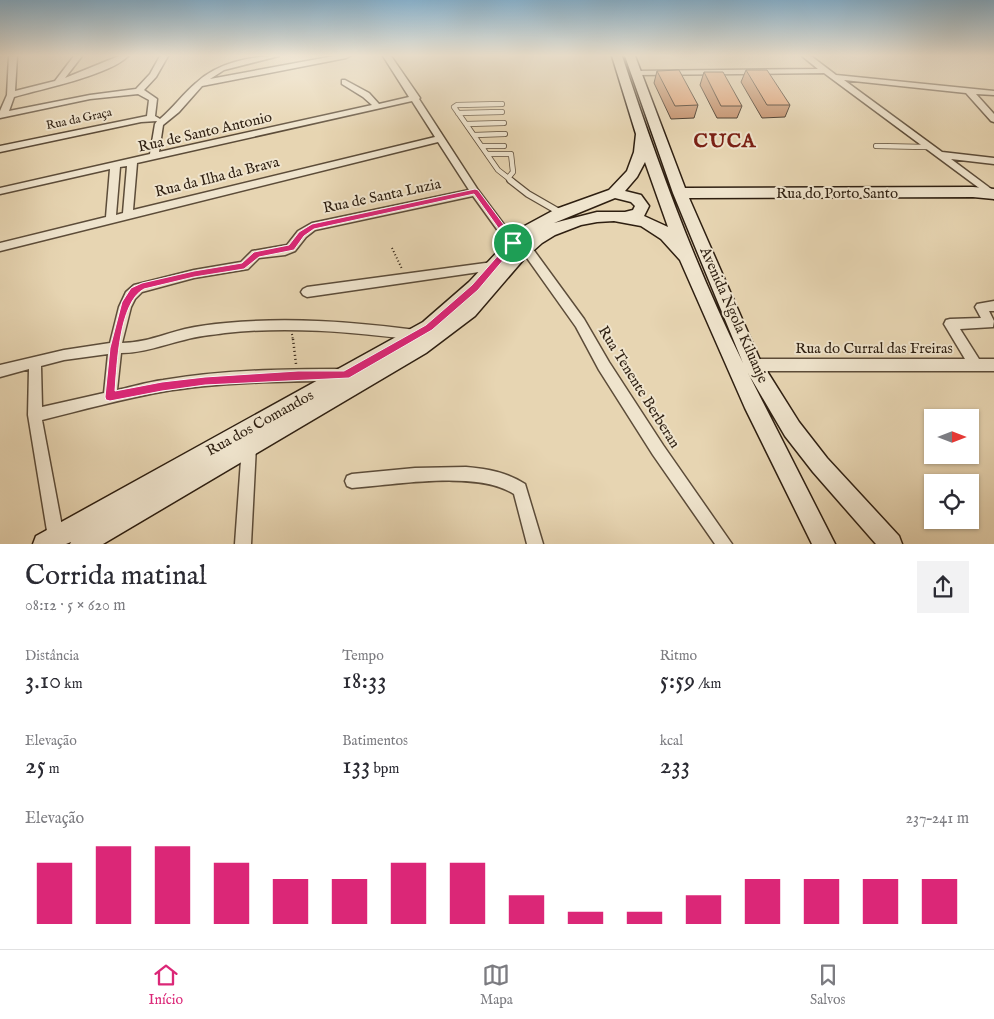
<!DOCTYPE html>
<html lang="pt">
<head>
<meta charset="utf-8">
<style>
  :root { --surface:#fff; --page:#f2f2f3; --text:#2b2b33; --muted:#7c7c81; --line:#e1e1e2; --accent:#db2777 }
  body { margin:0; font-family:"IM FELL English",serif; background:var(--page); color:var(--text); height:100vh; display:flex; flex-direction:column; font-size:19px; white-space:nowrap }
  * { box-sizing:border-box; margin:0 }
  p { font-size:16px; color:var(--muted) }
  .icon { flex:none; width:28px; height:28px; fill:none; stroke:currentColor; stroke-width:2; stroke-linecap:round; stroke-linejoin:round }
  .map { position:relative; height:544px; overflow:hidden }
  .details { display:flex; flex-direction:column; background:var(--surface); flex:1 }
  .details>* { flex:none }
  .needle { width:32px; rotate:90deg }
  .controls { position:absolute; left:924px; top:409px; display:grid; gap:10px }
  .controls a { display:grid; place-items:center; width:55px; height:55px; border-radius:0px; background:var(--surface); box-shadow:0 1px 4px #0004; font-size:25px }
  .pin { position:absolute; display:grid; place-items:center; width:42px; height:42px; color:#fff; margin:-21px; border:2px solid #fff; border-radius:50%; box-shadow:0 1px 5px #0007 }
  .round { display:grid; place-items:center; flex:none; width:52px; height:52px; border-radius:0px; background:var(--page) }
  .headline { display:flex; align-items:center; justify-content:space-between; height:85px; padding:0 25px }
  h1 { font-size:28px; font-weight:600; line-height:38px }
  .figures { display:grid; grid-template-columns:repeat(3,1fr); gap:8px; height:85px; padding:5px 25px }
  .figures div { display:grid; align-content:center }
  .figures b { font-size:25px; font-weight:600 }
  .figures small { font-size:14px; font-weight:400 }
  .figures p { font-size:14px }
  .chart { height:140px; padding:10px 25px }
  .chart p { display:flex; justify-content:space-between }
  .chart svg { width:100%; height:90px; margin-top:5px; stroke:var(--accent); stroke-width:6 }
  .tabs { display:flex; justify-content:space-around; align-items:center; height:70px; border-top:1px solid var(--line); background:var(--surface); font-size:14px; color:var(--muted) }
  .tabs a { display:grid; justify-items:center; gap:2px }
  .tabs .current { color:var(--accent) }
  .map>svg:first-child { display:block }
</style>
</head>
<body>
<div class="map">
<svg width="994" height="544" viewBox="0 0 994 544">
  <rect width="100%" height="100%" fill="#e7d5b2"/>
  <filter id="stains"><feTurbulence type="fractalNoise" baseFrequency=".004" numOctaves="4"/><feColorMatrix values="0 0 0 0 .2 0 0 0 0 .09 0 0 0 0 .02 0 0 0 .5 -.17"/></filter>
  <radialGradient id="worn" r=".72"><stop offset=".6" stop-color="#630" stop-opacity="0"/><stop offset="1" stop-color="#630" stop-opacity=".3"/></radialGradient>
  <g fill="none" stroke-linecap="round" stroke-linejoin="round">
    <!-- lane-far1 casing -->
    <g stroke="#5c4c39" stroke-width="6">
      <path id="lane-far1" d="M502 104 457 105 454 107 498 170 512 181
        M458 113 502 112
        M466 124 504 123
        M474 135 505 134
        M482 146H504
        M876 146 927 147
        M487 154H511L513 172 508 178"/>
    </g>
    <!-- lane casing -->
    <g stroke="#5c4c39" stroke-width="8">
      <path id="lane" d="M510 180 528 194 561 213"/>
    </g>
    <!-- street casing -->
    <g stroke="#5c4c39" stroke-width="3">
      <path id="street" d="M9 56H17L15 91 55 81 74 56H82L65 78 119 56H128C110 75 41 89 14 97L9 111 90 95 136 89 150 74 160 56H168L156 77 144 90 157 99 155 116 160 119C173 108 183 94 196 83 217 63 250 56 279 56L224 70 210 79 334 56H350L346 58 202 86 179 112 163 125 159 152 372 105 363 97 342 84V80H345L369 93 379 104 409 97 383 56H391L420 98 419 99 478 190 518 243 513 247 509 246 473 196 315 230 306 237 295 251 285 255 259 258 248 269 194 278 142 292 135 299 131 307 122 343C144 343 164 334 185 329 198 326 213 324 226 323 290 317 353 322 416 330L420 331 422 335 420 339 416 340C353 332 289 326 225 333 212 335 197 336 184 340 163 345 143 353 121 353L117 390C132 387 147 382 163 380 222 370 284 369 344 369L349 371 351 375 349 379 344 381C286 381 218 382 161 392 122 399 82 410 42 420L64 537 62 543 58 544 50 543 48 537 28 415 29 369 0 377V365L64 350 110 343 119 307 126 292 134 285 194 270 241 262 252 251 287 245 298 231 312 223 469 190 438 142 0 251V243L106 217 110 169 0 194V188L150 154 155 124 157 121 141 122 0 152V146L147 116 149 100 138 94 90 99 0 118V111L7 95ZM412 101 435 137 133 210 137 163ZM127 166 123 213 116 215 120 167ZM108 354 104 393 42 407 41 366 64 360Z
        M802 56H811L836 75 994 91V95L976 94 994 114V122L991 121 966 93 844 80 942 152 994 158V164L951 159 994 191V199L824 73 636 75 632 73 636 71 818 69Z
        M526 244 530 245 584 319 609 362 663 445 732 544H715L653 455 599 370 576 327 522 251 521 248Z
        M493 262 499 266 493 270 307 297 303 295 301 292 303 289 307 287Z
        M994 301V311H989L994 321 993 327 960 329 979 359H994V371H753L748 369 747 365 748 361 753 359H965L944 324 946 320 950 319 981 318 975 307 977 304Z
        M249 439 254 441 256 446 251 544H235L242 446 244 441Z
        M466 467C488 469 506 472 525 484L543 544H527L514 494C477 470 395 485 352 488L347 486 345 481 347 476 352 474 415 468Z"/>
    </g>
    <!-- secondary casing -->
    <g stroke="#2e1f11" stroke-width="3">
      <path id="secondary" d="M612 56H622C657 161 694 264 743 363L673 193 625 56H635L685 188 973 187 994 189V199L973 197 689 198 760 360 799 422 827 458 899 536 902 544H876L813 472 785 436 748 373 835 544H812L745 408 680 260 661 239 641 226 614 221 597 222 581 225 555 235 542 243 524 259 475 316 426 353 103 544H70L71 542 66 544H33L36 536 423 322 469 282 519 229 556 209 609 190 627 171 634 152 636 134ZM645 162 668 227 644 216 649 206 641 195 625 191 637 177ZM615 198 631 202 635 206 633 210 625 212H597L554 223Z"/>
    </g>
    <!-- path-far1 -->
    <path stroke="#2e1f11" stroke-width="2" stroke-dasharray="1 2.5" stroke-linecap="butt" d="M392 248 402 269
      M292 334 293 341"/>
    <!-- path -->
    <path stroke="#2e1f11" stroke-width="2.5" stroke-dasharray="1 3" stroke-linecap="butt" d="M293 339 296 364"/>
    <!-- lane-far1 -->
    <use href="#lane-far1" stroke="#efe4cd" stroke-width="4.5"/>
    <!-- lane -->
    <use href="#lane" stroke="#efe4cd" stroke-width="5.5"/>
    <!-- street -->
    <use href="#street" fill="#efe4cd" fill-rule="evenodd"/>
    <!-- secondary -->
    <use href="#secondary" fill="#efe4cd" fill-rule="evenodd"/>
  </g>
  <!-- wall -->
  <path fill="#c28b65" stroke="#2e1f11" d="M746 70 790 105 785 117 762 118 741 82Z
    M657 71 698 105 694 118 671 119 654 83Z
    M704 72 742 106 737 118H717L700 85Z"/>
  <!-- building -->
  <path fill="#e2a276" stroke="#2e1f11" d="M679 70 698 105 675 106 657 71Z
    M746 70H767L790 105H767Z
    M704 72H723L742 106H721Z"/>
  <!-- sky -->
  <linearGradient id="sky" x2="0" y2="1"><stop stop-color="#88b5d3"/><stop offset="0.42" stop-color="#f4ecdc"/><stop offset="1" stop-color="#f4ecdc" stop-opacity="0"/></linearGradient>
  <rect width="994" height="132" fill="url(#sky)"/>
  <!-- route -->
  <path fill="#db2777" stroke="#fff" fill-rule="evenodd" d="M475 189 478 190 516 241V245L478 290 432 330 349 378 205 385 162 391 110 401 106 400 105 397 110 348 122 302 131 288 142 283 194 271 242 263 254 252 289 245 299 232 312 224ZM474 194 509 243 472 285 426 325 344 371H298L205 377 162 382 115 391C117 366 119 302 144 289L194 277 244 269 259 257 294 250 304 236 314 229Z"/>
  <g text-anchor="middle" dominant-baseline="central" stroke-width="4" stroke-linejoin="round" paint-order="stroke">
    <!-- far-street labels -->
    <g font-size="12" fill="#2e1f11" stroke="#efe4cd">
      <text transform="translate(79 119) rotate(-12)">Rua da Graça</text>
    </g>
    <!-- street labels -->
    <g font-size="15" fill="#2e1f11" stroke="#efe4cd">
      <text transform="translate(205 132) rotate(-13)">Rua de Santo Antonio</text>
      <text transform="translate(217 177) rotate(-14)">Rua da Ilha da Brava</text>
      <text x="837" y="193">Rua do Porto Santo</text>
      <text transform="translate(382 196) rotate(-12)">Rua de Santa Luzia</text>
      <text transform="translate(734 315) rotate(66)">Avenida Ngola Kiluanje</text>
      <text x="874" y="348">Rua do Curral das Freiras</text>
      <text transform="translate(639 387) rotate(58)">Rua Tenente Berberan</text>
      <text transform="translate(260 423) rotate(-29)">Rua dos Comandos</text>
    </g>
    <!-- district labels -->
    <g font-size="20" font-weight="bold" letter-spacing="1" fill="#7a1f14" stroke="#efe4cd">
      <text x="725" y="141">CUCA</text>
    </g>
  </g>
  <rect width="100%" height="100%" filter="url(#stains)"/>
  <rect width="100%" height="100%" fill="url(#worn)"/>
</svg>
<div class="controls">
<a><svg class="needle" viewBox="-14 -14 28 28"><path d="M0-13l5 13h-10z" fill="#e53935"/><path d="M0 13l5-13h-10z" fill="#7c7c81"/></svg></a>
<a><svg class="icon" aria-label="locate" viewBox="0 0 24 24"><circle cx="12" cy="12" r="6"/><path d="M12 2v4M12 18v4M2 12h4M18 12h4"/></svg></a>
</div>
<div class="pin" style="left:513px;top:243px;background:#1e9e55"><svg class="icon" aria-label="arrive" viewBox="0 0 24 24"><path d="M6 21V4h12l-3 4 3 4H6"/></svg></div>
</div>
<section class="details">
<div class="headline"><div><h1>Corrida matinal</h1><p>08:12 · 5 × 620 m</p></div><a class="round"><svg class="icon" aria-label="share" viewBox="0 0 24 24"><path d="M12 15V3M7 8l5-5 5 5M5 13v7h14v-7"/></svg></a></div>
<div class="figures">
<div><p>Distância</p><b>3.10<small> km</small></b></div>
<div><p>Tempo</p><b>18:33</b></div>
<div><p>Ritmo</p><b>5:59<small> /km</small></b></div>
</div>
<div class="figures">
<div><p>Elevação</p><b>25<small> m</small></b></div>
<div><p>Batimentos</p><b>133<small> bpm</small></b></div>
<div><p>kcal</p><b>233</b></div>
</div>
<div class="chart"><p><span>Elevação</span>237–241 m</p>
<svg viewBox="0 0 160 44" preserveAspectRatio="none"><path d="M5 44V14M15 44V6M25 44V6M35 44V14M45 44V22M55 44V22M65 44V14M75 44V14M85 44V30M95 44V38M105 44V38M115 44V30M125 44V22M135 44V22M145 44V22M155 44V22"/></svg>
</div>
</section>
<nav class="tabs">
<a class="current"><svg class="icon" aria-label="home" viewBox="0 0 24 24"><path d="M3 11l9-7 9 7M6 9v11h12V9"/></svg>Início</a>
<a><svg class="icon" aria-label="map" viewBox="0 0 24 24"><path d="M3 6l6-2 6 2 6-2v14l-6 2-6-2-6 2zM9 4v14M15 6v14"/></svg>Mapa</a>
<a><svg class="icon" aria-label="saved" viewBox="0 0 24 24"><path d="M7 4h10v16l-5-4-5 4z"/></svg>Salvos</a>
</nav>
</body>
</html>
